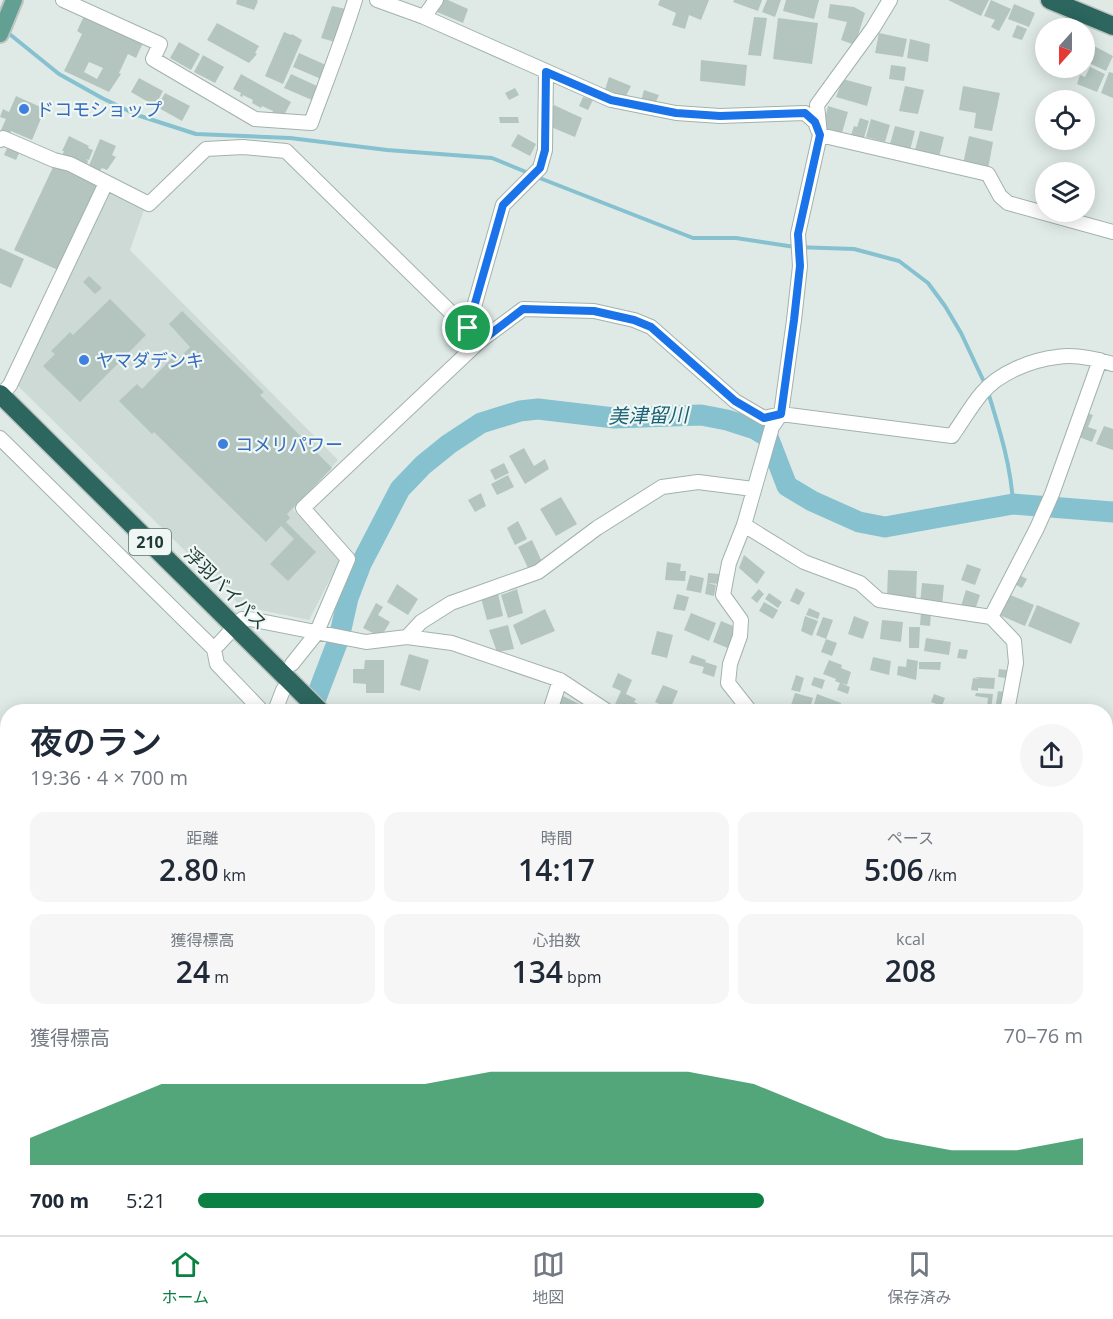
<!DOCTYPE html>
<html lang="ja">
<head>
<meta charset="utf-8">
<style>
  :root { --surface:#fff; --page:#f6f6f7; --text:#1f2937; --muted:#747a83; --line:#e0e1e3; --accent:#0b8043 }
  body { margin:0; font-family:"Open Sans","Noto Sans JP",sans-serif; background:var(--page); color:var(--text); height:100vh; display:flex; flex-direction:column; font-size:22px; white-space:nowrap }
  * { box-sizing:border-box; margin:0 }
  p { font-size:20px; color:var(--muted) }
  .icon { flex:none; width:33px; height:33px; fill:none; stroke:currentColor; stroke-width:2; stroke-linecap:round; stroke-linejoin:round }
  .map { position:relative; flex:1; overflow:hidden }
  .panel { position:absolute; left:0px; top:704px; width:1113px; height:532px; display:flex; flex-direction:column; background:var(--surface); border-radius:24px 24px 0 0; box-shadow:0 3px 15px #0003 }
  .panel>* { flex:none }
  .needle { width:39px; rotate:201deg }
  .tools { position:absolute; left:1035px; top:18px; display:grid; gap:12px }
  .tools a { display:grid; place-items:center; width:60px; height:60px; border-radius:50%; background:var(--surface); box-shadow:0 3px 15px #0003; font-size:30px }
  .pin { position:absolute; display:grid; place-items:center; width:51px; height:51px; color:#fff; margin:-26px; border:3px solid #fff; border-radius:50%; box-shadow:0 2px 6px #0007 }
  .round { display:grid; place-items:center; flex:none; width:63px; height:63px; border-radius:32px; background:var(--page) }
  .headline { display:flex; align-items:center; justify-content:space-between; height:102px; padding:0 30px }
  h1 { font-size:33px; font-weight:600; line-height:45px }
  .metrics { display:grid; grid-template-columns:repeat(3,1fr); gap:9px; height:102px; padding:6px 30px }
  .metrics div { display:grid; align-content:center; border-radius:15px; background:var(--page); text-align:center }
  .metrics b { font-size:30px; font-weight:600 }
  .metrics small { font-size:16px; font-weight:400 }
  .metrics p { font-size:16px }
  .chart { height:168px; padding:12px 30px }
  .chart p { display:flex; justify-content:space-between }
  .chart svg { width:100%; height:108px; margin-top:6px; fill:var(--accent); opacity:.7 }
  ul { padding:0 30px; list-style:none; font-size:20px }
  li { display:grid; grid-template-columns:96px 72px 1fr; align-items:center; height:45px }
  li i { height:15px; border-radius:8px; background:var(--accent) }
  .dock { display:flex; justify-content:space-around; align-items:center; height:84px; border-top:2px solid var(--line); background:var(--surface); font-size:16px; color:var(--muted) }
  .dock a { display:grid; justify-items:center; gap:3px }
  .dock .active { color:var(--accent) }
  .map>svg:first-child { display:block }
</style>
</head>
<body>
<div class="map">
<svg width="1113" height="1235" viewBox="0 0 1113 1235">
  <rect width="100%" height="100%" fill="#dfeae6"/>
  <!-- built -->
  <path fill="#cddad5" d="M109 189 145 207 130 250 338 460 293 510 342 556 309 620 241 606 16 384Z"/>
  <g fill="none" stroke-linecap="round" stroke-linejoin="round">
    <!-- stream -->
    <path stroke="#86c1d0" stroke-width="4" d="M7 32 59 74 102 98 137 115 196 134 290 138 387 150 492 158 531 174
      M537 177 693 238H736L795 247 854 249 899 261 928 283 945 306 961 333 985 384
      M988 392C999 428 1011 465 1013 504"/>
    <!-- river -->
    <path stroke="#86c1d0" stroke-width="21" d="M311 711 339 638 348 598 361 564 400 489 423 465 449 444 481 423 520 411 538 409 614 418 701 415 727 420 755 429 768 437 787 486 812 501 859 522 885 527 1013 504 1113 512
      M0 920 8 919"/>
  </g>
  <!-- building -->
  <path fill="#b4c5bf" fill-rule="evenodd" d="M237 0H257L258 1 254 10 236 4Z
    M442 0H448L468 9 463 23 437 12Z
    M660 0H709L701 20 689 15 685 29 672 25 676 13 658 5Z
    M734 0H762L758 11 733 2Z
    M767 0H781L775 17 762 12Z
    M786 0H819L814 19 783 11Z
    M948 0H989L981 16Z
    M991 0 1011 9 999 31 991 27 995 20 984 16Z
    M830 4 854 7 865 13 855 45 841 40 847 22 828 18Z
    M1014 4 1035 13 1029 27 1008 19Z
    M332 6 346 9 335 42 321 38Z
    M85 14 143 43 136 58 128 54 119 73 121 74 109 92 64 71 82 34 77 31ZM89 62 103 68 97 79 84 72Z
    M754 17 767 18 761 56 748 55Z
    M778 18 818 23 812 64 773 59Z
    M217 23 259 46 255 53 257 54 249 63 207 40Z
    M1017 25 1027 29 1022 40 1012 37Z
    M284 32 291 35 292 34 302 40 283 84 265 76Z
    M879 33 907 39 903 57 875 53Z
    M910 39 930 44 928 62 907 58Z
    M179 42 200 54 191 70 170 58Z
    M1094 46 1113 56 1106 71 1087 62Z
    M299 53 326 65 321 79 293 67Z
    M203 55 224 67 215 83 194 72Z
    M701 60 747 65 745 86 700 81Z
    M891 65 906 67 904 81 889 79Z
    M1090 67 1105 74 1097 92 1077 84 1080 75 1085 77Z
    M1109 72 1113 73V98L1101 93Z
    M241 74 291 102 283 117 275 112 274 115 272 113 273 111 262 106 261 108 252 103 253 100 243 95 242 97 240 96 241 93 233 89Z
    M291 74 317 86 312 100 284 88Z
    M609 77 631 86 624 100 604 93Z
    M139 78 163 91 155 106 131 92Z
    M843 79 872 87 867 106 836 97Z
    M905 86 924 90 918 114 899 111Z
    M963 86 1000 93 992 131 974 128 976 113 959 110Z
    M515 88 519 95 509 100 505 93Z
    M644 90 659 95 654 106 641 101Z
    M165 93 190 106 182 121 157 107Z
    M16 96 45 109 32 140 11 131 10 134 1 130 6 119 0 117 3 109 9 112Z
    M583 97 593 100 588 110 579 106Z
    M554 105 582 118 575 137 546 125Z
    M828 106 848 112 842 133 823 128Z
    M499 117H518L519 123H500Z
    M860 118 869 121 863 141 850 138 854 126 857 127Z
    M871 119 890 125 885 142 866 137Z
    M895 126 915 131 910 150 890 144Z
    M920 131 944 137 939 157 915 150Z
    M518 134 536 144 530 156 511 146Z
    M69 136 89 146 88 148 93 150 89 160 86 159 88 161 86 167 62 156 64 151H62Z
    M969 136 993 142 988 169 963 164Z
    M100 139 116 146 112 155 116 157 107 170 102 168 98 173 88 168Z
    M8 146 20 151 16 160 4 155Z
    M54 165 98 185 58 270 14 250Z
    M0 248 24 259 11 288 0 283Z
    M89 276 102 288 95 294 83 282Z
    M110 299 146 335 80 402 43 366 55 354 51 351 70 332 73 335Z
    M182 311 264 392 260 395 332 468 287 514 290 518 286 522 316 552 288 581 270 564 294 539 281 526 266 542 154 432 152 434 119 401 137 384 142 389 173 357 177 360 190 347 169 324Z
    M1084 412 1093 415 1088 427 1097 430 1092 442 1079 437Z
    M1104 426 1113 429V450L1096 444Z
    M524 448 534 466 545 459 549 469 525 484 509 456Z
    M504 463 509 473 495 480 490 470Z
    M508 475 514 487 497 495 491 484Z
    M481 493 486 506 475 512 468 500Z
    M561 497 577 524 556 536 540 509Z
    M518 521 527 539 515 545 507 528Z
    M532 540 543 564 529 570 518 547Z
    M744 555 765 572 757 584 739 568Z
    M667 562 681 564 680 571H686L685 581 665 580Z
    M967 564 981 569 975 585 961 580Z
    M888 570 917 571 916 599 887 597Z
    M708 573 719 574 720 584 707 583Z
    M1017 574 1027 579 1022 588 1012 583Z
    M690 575 704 578 701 593 686 590Z
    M707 583 716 585 714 596 705 594Z
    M922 583 944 585 942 606 920 604Z
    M397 584 418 599 408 615 387 602Z
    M796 588 805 593 799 605 790 601Z
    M517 589 523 613 508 618 501 595Z
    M759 589 764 594 757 603 751 598Z
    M966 590 980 595 975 610 961 606Z
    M498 593 503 616 487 620 481 598Z
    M769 593 782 602 778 608 765 599Z
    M1006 593 1034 605 1025 626 997 614Z
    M677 594 689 597 685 611 673 609Z
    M764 602 778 610 773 619 759 611Z
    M376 603 383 607 378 615 390 622 381 637 363 628Z
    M1037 605 1080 623 1071 644 1028 626Z
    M809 608 820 613 818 619 806 615Z
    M545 609 555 631 521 645 513 625Z
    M921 612 931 613 930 626 920 625Z
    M691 613 716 623 709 641 684 630Z
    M805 616 818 621 812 636 801 631Z
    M854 616 869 622 863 639 848 634Z
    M823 617 833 620 826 639 837 643 832 656 821 652 826 639 816 635Z
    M882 620 903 622 901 642 880 639Z
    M721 621 738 628 730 649 713 642Z
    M508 625 514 649 497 652 489 630Z
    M909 627H920L919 648H909Z
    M657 631 673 635 667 658 651 654Z
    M926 638 951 642 949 655 924 651Z
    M959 649 968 650 966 659 957 658Z
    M409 654 429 660 420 691 400 685Z
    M692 655 706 660 705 662 717 666 714 677 702 673 704 667 689 663Z
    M873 657 891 661 889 675 870 670Z
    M907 659 918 661 916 680 897 675 898 666 906 667Z
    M365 660H384V693H366V684L353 683V669H364Z
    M829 660 842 665 841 668 851 672 847 685 840 683 850 687 848 694 837 690 840 683 835 681 836 679 823 674Z
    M919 662H941L940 670 919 669Z
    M999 669 1007 670 1006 678 998 677Z
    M618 673 632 680 626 694 636 699 634 702 649 709 648 711H612L621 691 612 687Z
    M796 675 804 678 800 692 791 690Z
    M814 677 825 680 822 689 811 685Z
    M975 677 995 678 994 689 978 688V691L971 690 973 678 979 679Z
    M663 685 678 691 670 709 655 702Z
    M998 691 1004 692 1001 711H995Z
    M795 693 813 698 809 711H798L790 708Z
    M976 693 993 694 991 709H987L988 698 975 696Z
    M817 694 841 703 838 711H812Z
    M934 694 945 698 942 706 931 702Z
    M561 695 579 704 576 711H555Z
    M8 1000V1015L0 1017V1001Z
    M0 1072H8L7 1089 0 1088Z
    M3 1217 8 1218V1228H13L12 1235H0Z
    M388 1228H430V1235H389Z"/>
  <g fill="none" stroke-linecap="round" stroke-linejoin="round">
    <!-- minor casing -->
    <g stroke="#a2b2ad" stroke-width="16">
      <path id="minor" d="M63 0 160 44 153 59 255 119 311 123C326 82 342 42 355 0
        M377 0 424 17 611 100 676 113 720 116 805 113 815 122 818 130
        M424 17 436 0
        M820 135 988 174 1000 196 1008 203 1113 232
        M0 140 3 138 54 160 70 164 149 204 206 149 243 147 286 151 480 341
        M468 328 503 205 540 168 545 150 546 72
        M1 395 10 385 106 183
        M0 438 214 649 217 664 262 711
        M744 525 804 562 860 583 879 600 991 617 1014 641 1016 663 1007 711
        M991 617 1037 528 1052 494 1100 360
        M407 637 421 622 451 603 538 572 597 528 662 487 698 482 753 489
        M214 649 242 619H250L366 642 407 637 452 643 560 680 607 711
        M292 664 316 634 348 559 303 508 480 341 523 309 594 311 634 320 651 327 735 401 764 418 781 414 952 436C962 422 971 406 982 393 999 373 1031 360 1057 357 1074 354 1097 359 1113 364
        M275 711 283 690
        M550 711 560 680
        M750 711 728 683 730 664 740 636 741 620 723 595 729 563 744 525 772 427 781 414 794 320 800 266 798 234 820 135 817 105 873 28 890 0
        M0 820 8 827
        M1106 839 1113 841
        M0 857 8 855
        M5 1023 8 1042
        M0 1210 8 1136
        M354 1228 366 1235
        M154 1232 171 1235
        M580 1235 586 1228
        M947 1235 950 1228"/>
    </g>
    <!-- major casing -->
    <g stroke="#bcc4c2" stroke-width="20">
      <path id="major" d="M0 34 14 0"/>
    </g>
    <!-- highway casing -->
    <g stroke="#bcc4c2" stroke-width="21">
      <path id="highway" d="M1050 0 1113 26
        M0 394 320 711
        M853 1228 861 1235"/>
    </g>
    <!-- minor -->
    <use href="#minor" stroke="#fff" stroke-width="14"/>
    <!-- major -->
    <use href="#major" stroke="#63a094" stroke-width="16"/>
    <!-- highway -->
    <use href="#highway" stroke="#2c665e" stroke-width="18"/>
  </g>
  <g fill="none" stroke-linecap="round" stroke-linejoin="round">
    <!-- route casing -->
    <g stroke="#fff" stroke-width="12">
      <path id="route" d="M546 72 611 100 676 113 720 116 805 113 815 122 820 135 798 234 800 266 794 320 781 414 764 418 735 401 651 327 634 320 594 311 523 309 480 342 468 328 503 205 540 168 545 150Z"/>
    </g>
    <!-- route -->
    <use href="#route" stroke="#1a73e8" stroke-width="8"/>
  </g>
  <!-- markers -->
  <g fill="#3f7fe0" stroke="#eff7f4" stroke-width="2">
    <circle cx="24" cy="109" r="6"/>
    <circle cx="84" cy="360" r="6"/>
    <circle cx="223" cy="444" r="6"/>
  </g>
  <g text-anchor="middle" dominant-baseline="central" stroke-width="4.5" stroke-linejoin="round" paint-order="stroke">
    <!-- shield labels -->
    <rect fill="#eff7f4" stroke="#5e736e" stroke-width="1.5" x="129" y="529" width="42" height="26" rx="4.5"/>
    <g font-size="16" font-weight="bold" fill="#203a35">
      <text x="150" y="542">210</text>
    </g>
    <!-- shop labels -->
    <g font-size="18" fill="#366cbe" stroke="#eff7f4" text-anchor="start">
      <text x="36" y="109">ドコモショップ</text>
      <text x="96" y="360">ヤマダデンキ</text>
      <text x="235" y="444">コメリパワー</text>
    </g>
    <!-- street labels -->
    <g font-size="18" fill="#203a35" stroke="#eff7f4">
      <text transform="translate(226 588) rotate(45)">浮羽バイパス</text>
    </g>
    <!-- water labels -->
    <g font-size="20" font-style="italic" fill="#1a6176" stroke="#eff7f4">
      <text transform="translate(648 415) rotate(-1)">美津留川</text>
    </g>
  </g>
</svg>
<div class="tools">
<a><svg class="needle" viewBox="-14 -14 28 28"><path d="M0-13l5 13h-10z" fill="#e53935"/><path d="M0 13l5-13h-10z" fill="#747a83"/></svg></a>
<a><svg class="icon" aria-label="locate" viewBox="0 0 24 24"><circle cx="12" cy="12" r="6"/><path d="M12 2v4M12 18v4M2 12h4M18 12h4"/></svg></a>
<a><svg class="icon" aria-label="layers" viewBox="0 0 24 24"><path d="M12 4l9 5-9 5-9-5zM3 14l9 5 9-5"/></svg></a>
</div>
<div class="pin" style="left:468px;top:328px;background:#1e9e55"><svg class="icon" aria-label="arrive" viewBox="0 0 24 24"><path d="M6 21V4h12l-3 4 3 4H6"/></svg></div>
<section class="panel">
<div class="headline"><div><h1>夜のラン</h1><p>19:36 · 4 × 700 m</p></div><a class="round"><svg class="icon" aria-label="share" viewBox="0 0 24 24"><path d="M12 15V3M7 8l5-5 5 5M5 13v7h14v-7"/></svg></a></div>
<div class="metrics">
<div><p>距離</p><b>2.80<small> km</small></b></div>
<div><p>時間</p><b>14:17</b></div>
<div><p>ペース</p><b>5:06<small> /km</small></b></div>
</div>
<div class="metrics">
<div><p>獲得標高</p><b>24<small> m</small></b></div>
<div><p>心拍数</p><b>134<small> bpm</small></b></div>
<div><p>kcal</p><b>208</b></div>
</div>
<div class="chart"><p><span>獲得標高</span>70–76 m</p>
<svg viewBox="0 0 160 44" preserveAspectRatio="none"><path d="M0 44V33L10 22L20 11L30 11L40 11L50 11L60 11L70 6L80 6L90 6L100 6L110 11L120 22L130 33L140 38L150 38L160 33V44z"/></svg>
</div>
<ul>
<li><b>700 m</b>5:21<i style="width:64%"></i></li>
</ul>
</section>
</div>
<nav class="dock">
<a class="active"><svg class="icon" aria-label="home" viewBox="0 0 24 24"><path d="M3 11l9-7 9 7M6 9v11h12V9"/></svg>ホーム</a>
<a><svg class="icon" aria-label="map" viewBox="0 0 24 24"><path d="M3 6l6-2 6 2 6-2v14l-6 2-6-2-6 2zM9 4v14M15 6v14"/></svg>地図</a>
<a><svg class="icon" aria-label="saved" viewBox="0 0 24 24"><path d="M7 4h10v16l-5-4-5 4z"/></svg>保存済み</a>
</nav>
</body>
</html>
